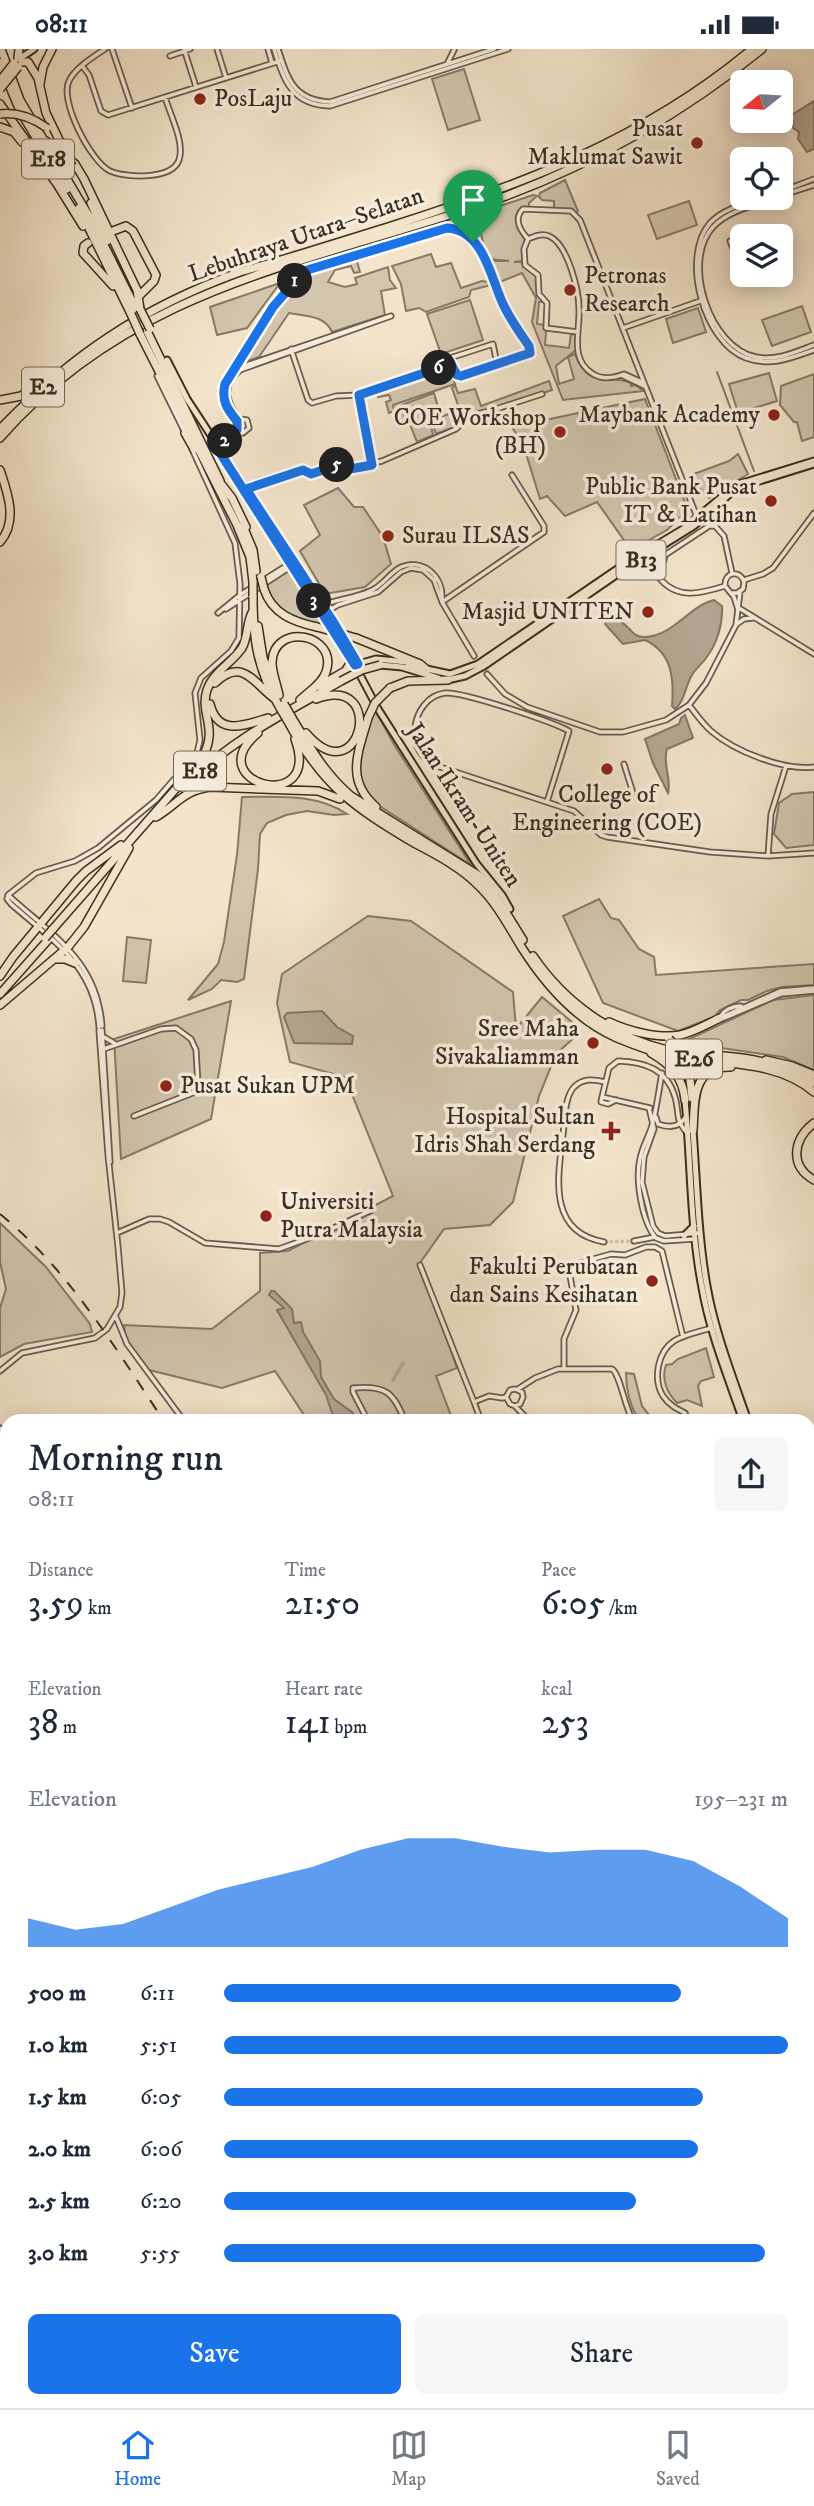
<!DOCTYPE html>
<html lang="en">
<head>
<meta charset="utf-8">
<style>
  :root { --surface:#fff; --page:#f6f6f7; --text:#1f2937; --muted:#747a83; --line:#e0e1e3; --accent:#1a73e8 }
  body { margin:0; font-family:"IM FELL DW Pica",serif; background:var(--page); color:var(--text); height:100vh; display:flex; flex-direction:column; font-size:26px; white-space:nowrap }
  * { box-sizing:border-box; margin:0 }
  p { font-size:23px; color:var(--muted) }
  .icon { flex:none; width:38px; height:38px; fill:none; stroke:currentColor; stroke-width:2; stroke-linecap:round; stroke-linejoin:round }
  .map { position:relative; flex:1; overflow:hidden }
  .panel { position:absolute; left:0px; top:1365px; width:816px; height:994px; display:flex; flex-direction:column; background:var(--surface); border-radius:21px 21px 0 0; box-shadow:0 4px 18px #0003 }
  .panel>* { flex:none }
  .needle { width:46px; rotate:252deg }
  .controls { position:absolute; left:730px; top:21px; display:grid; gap:14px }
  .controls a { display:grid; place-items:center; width:63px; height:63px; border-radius:10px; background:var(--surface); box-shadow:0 4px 18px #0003; font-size:35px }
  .pin { position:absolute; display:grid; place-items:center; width:60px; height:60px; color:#fff; margin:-72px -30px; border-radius:50% 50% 50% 0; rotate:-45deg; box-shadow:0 0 7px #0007 }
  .pin .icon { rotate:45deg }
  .km { position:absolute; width:35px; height:35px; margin:-18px; border-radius:50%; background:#222; color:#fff; font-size:19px; line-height:35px; text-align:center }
  .round { display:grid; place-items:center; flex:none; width:74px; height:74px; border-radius:10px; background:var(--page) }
  .head { display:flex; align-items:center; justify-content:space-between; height:119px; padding:0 28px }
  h1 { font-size:38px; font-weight:600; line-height:52px }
  .figures { display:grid; grid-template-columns:repeat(3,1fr); gap:10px; height:119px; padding:7px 28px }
  .figures div { display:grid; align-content:center }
  .figures b { font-size:35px; font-weight:600 }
  .figures small { font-size:19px; font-weight:400 }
  .figures p { font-size:19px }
  .chart { height:196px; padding:14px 28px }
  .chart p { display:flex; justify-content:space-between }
  .chart svg { width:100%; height:126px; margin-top:7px; fill:var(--accent); opacity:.7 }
  .primary-button { display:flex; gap:14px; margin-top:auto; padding:14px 28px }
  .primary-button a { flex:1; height:80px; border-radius:10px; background:var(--accent); color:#fff; font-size:28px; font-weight:600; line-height:80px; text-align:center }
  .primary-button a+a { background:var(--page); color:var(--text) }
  ul { padding:0 28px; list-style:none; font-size:23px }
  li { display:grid; grid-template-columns:112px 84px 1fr; align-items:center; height:52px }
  li i { height:18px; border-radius:9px; background:var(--accent) }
  .status { display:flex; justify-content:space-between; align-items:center; height:49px; padding:0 35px; background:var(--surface); direction:ltr }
  .status svg { height:19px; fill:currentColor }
  .tab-bar { display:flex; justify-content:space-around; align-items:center; height:98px; border-top:2px solid var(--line); background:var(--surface); font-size:19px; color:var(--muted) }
  .tab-bar a { display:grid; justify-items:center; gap:4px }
  .tab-bar .on { color:var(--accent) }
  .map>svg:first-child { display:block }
</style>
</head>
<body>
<div class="status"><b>08:11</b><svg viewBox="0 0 49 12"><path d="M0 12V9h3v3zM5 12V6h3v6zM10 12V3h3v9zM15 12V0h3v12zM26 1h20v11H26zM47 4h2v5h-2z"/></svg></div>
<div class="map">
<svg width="814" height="2359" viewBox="0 0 814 2359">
  <rect width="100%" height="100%" fill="#f3e4cb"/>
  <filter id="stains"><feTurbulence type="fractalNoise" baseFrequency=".00286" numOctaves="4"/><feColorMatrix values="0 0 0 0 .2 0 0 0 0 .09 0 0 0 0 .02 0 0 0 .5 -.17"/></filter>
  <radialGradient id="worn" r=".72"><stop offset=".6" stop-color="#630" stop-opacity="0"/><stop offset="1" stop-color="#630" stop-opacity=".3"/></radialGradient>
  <!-- green -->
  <path fill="#d3c5ae" stroke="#867a68" stroke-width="2" d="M464 20 480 71 448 81 432 30Z
    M565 131 578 162 577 163 554 160V152L542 151 539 148 540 144Z
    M533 146 537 147 529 154V158L518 164 517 178 525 191 522 212 514 213H521L536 227 537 246 544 253H539L537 275 544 276 546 283 545 296 569 299 571 285 576 286V301L556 317 559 335 574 330 568 308 575 305C589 342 607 324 631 334V337L636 336 643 342 563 351 532 273 536 249 522 224 500 233 491 212H509L491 210 484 198 479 176 475 189 458 171Z
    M689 152 697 176 657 190 648 166Z
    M431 205 436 218 451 214 461 239 482 232 489 233 491 236 471 241 469 248 426 263 419 259 406 262 401 235 392 217Z
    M356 209 360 223 354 224 351 217 335 221 328 233 345 238 357 235 355 229 388 218 390 231 396 239 381 242 385 266 332 283C325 266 305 267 289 264L259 308 247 312V304C260 283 288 236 308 224 322 216 340 213 356 209Z
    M280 234 247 279 217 286 210 258Z
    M470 251 483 291 441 305 427 265Z
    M802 257 811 283 772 297 762 271Z
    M698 259 706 283 673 294 666 270Z
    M449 317 455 335 393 356 394 362 389 364 386 353 391 351 389 346 378 348 376 341Z
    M769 324 777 352 738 364 729 335Z
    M814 325V388L802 392 797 373H794L780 356 781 337Z
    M549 332 552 341 486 362 469 364 460 376 436 385 431 371 458 362 459 359 452 339 455 336 458 344 475 340 481 357Z
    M434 344 440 365 429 369 433 386 417 393 405 363H403L406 373 401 375 396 358Z
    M645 350 688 461 667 481 631 501 597 453 565 467 547 447 540 450 524 398 512 378Z
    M738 405 748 425 709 449 697 437 691 426 729 412Z
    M338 439 354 458H363L383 488 391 515 365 538 325 545 300 502 320 486 304 456Z
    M288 522 292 523 329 578C300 570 275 568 266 536Z
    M375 661 395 697 471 816 378 756C346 723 360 698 375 661Z
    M814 743V796L786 799 774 785 779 754 792 745Z
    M242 748C278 748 316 744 347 765L334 766 307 762 286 766 267 774 260 785 258 820 244 930 237 933 221 931 212 940 188 951 218 915 224 893 237 806Z
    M599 850 611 869 619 871 639 900 654 908 656 926 814 915V936L782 938 767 942 748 951H741L720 961 714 968 678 982 603 954 563 867Z
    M368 867 411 872 513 943 516 980 542 948 578 978 577 986 556 1005 539 1047 513 1153 490 1176 444 1180 420 1214 457 1319 436 1327 453 1372H308L275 1322 222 1339 145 1320 126 1296 124 1276 212 1280 260 1242V1204L288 1202 393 1147 345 1028 290 1013 277 954 282 925Z
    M127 888 151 891 146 934 123 932Z
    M814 946V1021L783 1008 694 995 687 991 773 951Z
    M231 952 211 1070 121 1110 114 990Z
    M0 1174 46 1218 90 1275 92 1283 24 1295 0 1308V1259L6 1240 0 1213Z
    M706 1299 714 1328 701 1332 698 1337 702 1357 687 1351 677 1354C667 1344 661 1330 666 1316L672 1315 678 1310Z
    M626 1324 634 1325 642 1357 654 1372H639C630 1357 626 1342 626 1324Z
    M0 1835H7V1925L0 1928Z
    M809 1873 814 1884V2359H781L779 2352H808Z"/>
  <!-- water -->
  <path fill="#b4a692" stroke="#837665" stroke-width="2" d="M814 52V100L807 103 798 90 799 83 793 79V73L790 67Z
    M714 551 722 557C723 575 717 595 706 609 702 615 695 620 692 626 685 637 685 652 675 660L672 657C674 631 673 604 645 591L623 595 605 575 607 571C611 571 615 570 619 572 630 576 631 589 646 588 674 586 689 557 714 551Z
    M685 666 693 689 667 700C662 714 672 730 668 744L653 714 645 690 679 675 681 669Z
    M322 962 337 978 353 987 352 995 294 994 284 968 287 964Z
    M271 1242H274L292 1260 294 1274 301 1273 303 1283 320 1312 321 1328 334 1350 353 1364 357 1372H339L332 1364 326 1346 277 1261 284 1259 269 1246Z
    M684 2352H779L781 2359H683Z"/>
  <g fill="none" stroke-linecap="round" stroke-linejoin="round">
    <!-- stream -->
    <path stroke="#837665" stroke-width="2" d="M717 323 754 422"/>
    <!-- canal -->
    <path stroke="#b4a692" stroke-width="3.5" d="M393 1331 403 1314"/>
    <!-- minor-tunnel -->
    <path stroke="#cec0a9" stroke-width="3.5" stroke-dasharray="3.5 2" stroke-linecap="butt" d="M604 1193 634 1192"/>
    <!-- minor casing -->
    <g stroke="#685c4c" stroke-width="7">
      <path id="minor" d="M105 0C93 8 75 19 69 32 59 52 91 113 110 122 126 129 172 131 179 111 185 93 170 66 165 48
        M112 0 132 59
        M184 0 196 38
        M217 0 226 29
        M268 0 272 14
        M274 0C284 32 292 56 330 57L508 0
        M278 0C288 30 293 51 330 53L494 0
        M170 7 190 0
        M448 13 454 1
        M83 18 89 26 101 62 108 66 280 12
        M780 143 814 130
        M780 147 814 136
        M763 149C745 155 724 159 710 174 680 209 704 294 746 309 770 318 792 309 814 301
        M777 149C756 156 729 161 713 178 681 213 710 299 756 308 777 312 795 303 814 296
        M528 190C520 181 513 170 523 160L571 162 580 171 697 468
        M528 190C535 187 542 184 549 187 568 195 579 242 579 260 580 284 569 310 593 325 603 331 614 329 624 325L644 334
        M528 190 524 200 525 216 538 226 539 245 547 254 546 279 578 283
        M730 192 738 212
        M623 279 703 251
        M291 300 308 351 312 354 336 347 360 346 451 315
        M235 320 391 267
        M157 327 185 384
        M623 327 644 337
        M360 346 372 416
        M239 370C226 352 221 337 240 321L391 267
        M237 372 224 353 225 335 273 258 300 226 315 218 439 181C480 172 489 225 501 253 509 269 521 284 531 300L530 304 461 327 457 326 451 315 450 309 493 295 497 315
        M237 381 243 384 249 379 247 371 239 370
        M219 397 236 381
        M221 401 239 383
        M244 437 297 420 311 424 344 413 350 420 382 412 456 380 469 367 490 362 542 345
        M246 440 301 422
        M643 511 648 512C653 518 656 525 661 531 679 551 702 544 725 537
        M664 511 665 506 709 477H715L724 487 732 524
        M744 531 763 525 773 519 814 464
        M725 537C724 523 740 520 744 533L743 540 737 544H731
        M725 537 734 548 738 561
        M442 553 544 483V477L512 426
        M322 556C338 550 355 549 370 542 383 537 389 524 401 518 423 509 443 527 442 549
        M739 559 814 605
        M226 560 287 520 295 522
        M326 563 338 556 378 543 401 523 411 519 423 521 434 531 442 553 474 607
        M218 564 240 546 286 517 285 506
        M737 575 744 570 753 569
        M487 625 505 645 527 658 600 683H623L666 671 689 656 706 634 736 576 740 543
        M689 656C696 665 702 674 711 682 734 702 784 722 814 718
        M624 715 633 744
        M547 753 569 682C553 673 462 642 445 644 428 646 417 662 415 678 412 693 419 705 431 715L574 762 601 786 607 788 710 803 768 807 814 804
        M768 807 771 765 786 717
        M8 846 36 824 75 812 98 799 156 751 197 704 200 691 195 644 201 629 231 602 239 589 240 535 235 494 192 400
        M8 846C53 887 97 911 102 977
        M8 846 7 850 11 855C53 892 95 917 99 978
        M720 969 780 942 814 939
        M720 969C723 961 733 957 741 957
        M722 970 781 945 814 942
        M102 981 110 1113
        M104 988 114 994
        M101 1001 161 980 176 979 191 990 196 1001 198 1036 195 1043 134 1067
        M662 1024C659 1040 657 1057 653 1073 650 1086 642 1097 640 1110 635 1131 642 1173 656 1189L664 1192 695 1190
        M602 1048 609 1019 618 1012C645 1013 667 1020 675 1048 680 1064 674 1069 687 1084
        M602 1048 650 1059
        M602 1048 601 1053 608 1055 616 1051
        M649 1059 654 1080 644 1108 642 1133 653 1177 658 1184 665 1187 700 1184
        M656 1068 658 1075C669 1079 680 1079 686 1067
        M117 1184 149 1170H160L169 1173 205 1194 279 1200 323 1184 372 1161
        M634 1192 655 1188
        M604 1193C547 1183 558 1128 563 1085 565 1072 564 1049 574 1038 583 1029 594 1030 605 1033
        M420 1216 474 1353
        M116 1268 127 1295 184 1372
        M564 1319V1290L576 1261 569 1221 573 1216 593 1210 611 1205 625 1206 646 1198H655L662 1202 683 1288
        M0 1322 22 1304 95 1289 107 1280 120 1258 122 1244 118 1198 108 1106 99 981
        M518 1340 535 1329 558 1320H612C620 1325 625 1359 633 1372
        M502 1349 506 1348 510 1341 515 1340 522 1343 523 1348 520 1355 515 1357 510 1355 506 1348
        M516 1358 529 1372
        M368 1372 353 1343V1339C386 1336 393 1343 405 1372
        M481 1372 474 1353 489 1347 502 1349
        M688 1372 685 1364C677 1360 669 1356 663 1347 653 1331 657 1303 674 1292 685 1285 699 1283 711 1279
        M0 1379 7 1386
        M0 1383 7 1390
        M0 1405H7
        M0 1409H7
        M5 1619 7 1622
        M0 1654 7 1657
        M0 1732 7 1730
        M0 1762H3
        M0 1829H7
        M808 1955 814 1948
        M0 1978 7 1976
        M808 2020 814 2026
        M808 2052H814
        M808 2056 814 2059
        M0 2068 7 2066
        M0 2156 7 2155
        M808 2203 814 2205
        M0 2269 7 2267
        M808 2290 814 2288
        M808 2306 814 2305
        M0 2310 7 2309
        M0 2323 7 2349
        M8 2352 10 2359
        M192 2352 194 2359
        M309 2352 312 2359
        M404 2352 410 2359
        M783 2352 785 2359
        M64 2359 91 2352
        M239 2359 266 2352
        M652 2359 663 2352"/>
    </g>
    <!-- major casing -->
    <g stroke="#392f22" stroke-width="9">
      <path id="major" d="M22 8 34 0
        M167 311 187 350 334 574 358 615
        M268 481 280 499
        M305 536 334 581
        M355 616 376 610 407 613
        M380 616 402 618 438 629
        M408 616 450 625 478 615 623 516 683 480 736 436 814 412
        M360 626 378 660 476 814 502 846 510 860
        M447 631 465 627 484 617 625 520 694 477 732 443 750 435 814 415
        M685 1051C691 1114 690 1177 702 1239 710 1285 728 1328 743 1372
        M693 1081C697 1133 698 1186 707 1237 715 1283 733 1328 748 1372
        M684 1187 694 1177
        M808 1440 814 1445
        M808 1447 814 1452"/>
    </g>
    <!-- highway casing -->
    <g stroke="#392f22" stroke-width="10">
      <path id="highway" d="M1 0 20 51 93 174 137 262
        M18 9 19 0
        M22 13H28L38 29 46 64 63 99
        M0 14 20 62 67 140
        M40 35 43 18 52 0
        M0 55 57 135 83 177
        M0 78 14 83 22 93
        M46 92 75 115 84 130 137 241 140 260
        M91 154 107 192
        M79 159 131 265
        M113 182 126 177 133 182 156 226 154 232 139 247
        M88 194 84 197 83 204 113 237
        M147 282 220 432
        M140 285 237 476 250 508 253 533
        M0 351 21 347 48 327
        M0 380C71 306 143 258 240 223 290 209 339 193 388 178 519 137 645 90 752 0
        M185 384 194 400
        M0 389C129 241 299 216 475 158 579 123 677 69 762 0
        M0 421C8 445 18 472 0 493
        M222 436 232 449 246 478
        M243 477 253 501 256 522
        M264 540C272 565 294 573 317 578
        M253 547C253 592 257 619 280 659
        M258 577 263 609 274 636
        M356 589 420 615 427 621
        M344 598 351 613 346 621
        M215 634C243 607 254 635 275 650
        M319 637 354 617
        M390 639 408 632 448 631
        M279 646C277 636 272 624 272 613 274 572 339 585 326 623 322 635 308 643 300 651
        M210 655C218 688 245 676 268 669
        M368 669C358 704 345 731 376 758
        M295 674C312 701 326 726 351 747L478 826 492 841 523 891
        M290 676C323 737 355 759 414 794 437 806 462 819 480 838 498 856 509 878 522 899 545 935 576 971 617 989 634 996 654 1004 672 1007 720 1016 775 1010 814 1043
        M258 684C197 734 323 768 295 690
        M306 684C361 748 388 623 316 650
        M183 739C228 692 286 664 341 632
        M156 768C178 755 182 742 210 738L318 742 340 750
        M52 881 201 711C220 679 199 666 207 641 213 623 232 614 242 599 249 587 246 572 253 562
        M533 907C564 953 613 988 667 1001 696 1007 725 1005 754 1011 774 1015 796 1024 814 1034
        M56 910H65L75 914
        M0 927 13 908 76 832 86 822 121 796
        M0 945 48 891
        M0 956 68 898 84 878 129 799
        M609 973C628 982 659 990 680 986 694 983 707 975 720 969
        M651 1004C670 1015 683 1028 685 1051
        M766 1011 792 1017 814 1026
        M689 1021 692 1049
        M814 1074C793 1090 789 1117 814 1131
        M693 1081C695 1053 691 1017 731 1018"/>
    </g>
    <!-- minor -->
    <use href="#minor" stroke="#f7eddd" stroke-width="3.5"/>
    <!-- major -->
    <use href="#major" stroke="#f3e4cb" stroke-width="5"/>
    <!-- highway -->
    <use href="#highway" stroke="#f3e4cb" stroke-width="7"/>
    <!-- rail -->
    <path stroke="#392f22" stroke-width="2" stroke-dasharray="12 12" stroke-linecap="butt" d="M0 1165C69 1221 115 1299 164 1372
      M808 1862 814 1872"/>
    <!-- highway-bridge casing -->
    <g stroke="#392f22" stroke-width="10" stroke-linecap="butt">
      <path id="highway-bridge" d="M0 32 14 14
        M0 40 18 18
        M0 65C17 63 33 69 47 79
        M63 99 72 117
        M140 260 150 280
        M131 265 140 285
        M261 528 264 540
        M253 533V547
        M317 578 356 589
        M341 632 362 621 380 616
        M284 655 295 674
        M280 659 290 676
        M368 669 375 654 390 639
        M45 889 52 881
        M669 990 685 1006 689 1021"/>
    </g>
    <!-- highway-bridge -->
    <use href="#highway-bridge" stroke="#f3e4cb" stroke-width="7"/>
  </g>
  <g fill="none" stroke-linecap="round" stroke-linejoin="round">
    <!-- route casing -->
    <g stroke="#fff" stroke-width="14">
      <path id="route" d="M447 179C484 181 491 230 503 255 510 270 520 284 529 297L530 304 461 327 457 326 451 315 359 346 372 416 350 420 344 414 311 425 303 421 246 440 334 574 358 615 355 616 217 399 237 381V372C227 360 221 351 225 335L273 258 304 222Z"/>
    </g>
    <!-- route -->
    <use href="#route" stroke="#1a73e8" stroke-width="9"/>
  </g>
  <!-- markers -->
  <g fill="#8f2418" stroke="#f7eddd" stroke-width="2.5">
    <circle cx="200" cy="50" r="7"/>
    <circle cx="697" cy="94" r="7"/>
    <circle cx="570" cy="241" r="7"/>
    <circle cx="774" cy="366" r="7"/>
    <circle cx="560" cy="383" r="7"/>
    <circle cx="771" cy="452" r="7"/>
    <circle cx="388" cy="487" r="7"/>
    <circle cx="648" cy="563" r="7"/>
    <circle cx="607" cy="720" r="7"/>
    <circle cx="593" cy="994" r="7"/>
    <circle cx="166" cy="1037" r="7"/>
    <path d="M607.5 1071.5h7v7h7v7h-7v7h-7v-7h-7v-7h7z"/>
    <circle cx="266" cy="1167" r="7"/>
    <circle cx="652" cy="1232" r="7"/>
  </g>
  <g text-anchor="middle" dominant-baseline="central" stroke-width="7" stroke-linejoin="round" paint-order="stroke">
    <!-- shield labels -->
    <g fill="#f7eddd" stroke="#72685a" stroke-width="2">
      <rect x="22" y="90.5" width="52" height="39" rx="5"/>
      <rect x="22" y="318.5" width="42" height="39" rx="5"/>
      <rect x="616.5" y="491.5" width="49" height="39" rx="5"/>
      <rect x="174" y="702.5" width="52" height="39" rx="5"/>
      <rect x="666" y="990.5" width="56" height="39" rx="5"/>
    </g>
    <g font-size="23" font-weight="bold" fill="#392f22">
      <text x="48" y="110">E18</text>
      <text x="43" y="338">E2</text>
      <text x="641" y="511">B13</text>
      <text x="200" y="722">E18</text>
      <text x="694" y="1010">E26</text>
    </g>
    <!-- poi labels -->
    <g font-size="24" fill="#392f22" stroke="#f7eddd" text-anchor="end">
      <text x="214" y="50" text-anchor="start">PosLaju</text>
      <text x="683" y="80">Pusat<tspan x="683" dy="28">Maklumat Sawit</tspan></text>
      <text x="584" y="227" text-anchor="start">Petronas<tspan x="584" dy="28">Research</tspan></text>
      <text x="760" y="366">Maybank Academy</text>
      <text x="546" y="369">COE Workshop<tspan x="546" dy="28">(BH)</tspan></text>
      <text x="757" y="438">Public Bank Pusat<tspan x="757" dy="28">IT &amp; Latihan</tspan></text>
      <text x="402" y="487" text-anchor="start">Surau ILSAS</text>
      <text x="634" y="563">Masjid UNITEN</text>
      <text x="607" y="746" text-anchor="middle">College of<tspan x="607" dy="28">Engineering (COE)</tspan></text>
      <text x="579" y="980">Sree Maha<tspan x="579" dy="28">Sivakaliamman</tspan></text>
      <text x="180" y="1037" text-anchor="start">Pusat Sukan UPM</text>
      <text x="595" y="1068">Hospital Sultan<tspan x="595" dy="28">Idris Shah Serdang</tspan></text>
      <text x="280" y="1153" text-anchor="start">Universiti<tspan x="280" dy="28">Putra Malaysia</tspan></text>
      <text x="638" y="1218">Fakulti Perubatan<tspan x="638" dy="28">dan Sains Kesihatan</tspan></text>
    </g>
    <!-- street labels -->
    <g font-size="24" fill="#392f22" stroke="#f7eddd">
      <text transform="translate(306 186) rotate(-19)">Lebuhraya Utara–Selatan</text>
      <text transform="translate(464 756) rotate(57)">Jalan Ikram-Uniten</text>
    </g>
  </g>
  <rect width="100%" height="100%" filter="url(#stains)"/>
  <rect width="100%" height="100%" fill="url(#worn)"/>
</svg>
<div class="controls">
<a><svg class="needle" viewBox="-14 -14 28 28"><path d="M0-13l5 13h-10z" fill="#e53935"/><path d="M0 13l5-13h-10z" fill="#747a83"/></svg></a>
<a><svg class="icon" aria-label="locate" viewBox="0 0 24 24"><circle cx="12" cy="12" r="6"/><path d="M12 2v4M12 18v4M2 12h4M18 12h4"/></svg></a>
<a><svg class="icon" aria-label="layers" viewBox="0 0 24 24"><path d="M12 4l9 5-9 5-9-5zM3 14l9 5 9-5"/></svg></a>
</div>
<div class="pin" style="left:473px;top:193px;background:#1e9e55"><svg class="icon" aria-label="arrive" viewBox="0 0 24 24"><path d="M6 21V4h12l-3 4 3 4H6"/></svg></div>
<b class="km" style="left:295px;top:232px">1</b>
<b class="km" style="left:225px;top:392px">2</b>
<b class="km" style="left:314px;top:552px">3</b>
<b class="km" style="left:337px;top:416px">5</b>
<b class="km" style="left:439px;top:319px">6</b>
<section class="panel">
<div class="head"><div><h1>Morning run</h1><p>08:11</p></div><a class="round"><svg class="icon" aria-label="share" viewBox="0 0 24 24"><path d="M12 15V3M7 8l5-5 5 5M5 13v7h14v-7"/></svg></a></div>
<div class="figures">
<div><p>Distance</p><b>3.59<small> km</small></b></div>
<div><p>Time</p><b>21:50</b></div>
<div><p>Pace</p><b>6:05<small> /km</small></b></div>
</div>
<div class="figures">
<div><p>Elevation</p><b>38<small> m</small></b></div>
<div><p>Heart rate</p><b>141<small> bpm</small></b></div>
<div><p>kcal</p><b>253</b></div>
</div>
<div class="chart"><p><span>Elevation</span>195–231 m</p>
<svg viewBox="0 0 160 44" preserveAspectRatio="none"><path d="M0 44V34L10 38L20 36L30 30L40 24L50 20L60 16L70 10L80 6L90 6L100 9L110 11L120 10L130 10L140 14L150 23L160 34V44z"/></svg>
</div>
<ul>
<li><b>500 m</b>6:11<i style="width:81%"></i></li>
<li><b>1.0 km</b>5:51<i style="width:100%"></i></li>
<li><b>1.5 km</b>6:05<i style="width:85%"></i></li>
<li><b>2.0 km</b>6:06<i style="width:84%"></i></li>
<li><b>2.5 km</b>6:20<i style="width:73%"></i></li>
<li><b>3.0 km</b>5:55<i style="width:96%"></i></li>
</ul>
<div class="primary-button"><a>Save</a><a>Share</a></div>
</section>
</div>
<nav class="tab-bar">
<a class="on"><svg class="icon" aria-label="home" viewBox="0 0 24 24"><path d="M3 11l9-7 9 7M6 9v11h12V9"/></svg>Home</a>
<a><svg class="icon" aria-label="map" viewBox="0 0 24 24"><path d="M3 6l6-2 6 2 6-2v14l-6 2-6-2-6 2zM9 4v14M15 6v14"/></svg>Map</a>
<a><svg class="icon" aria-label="saved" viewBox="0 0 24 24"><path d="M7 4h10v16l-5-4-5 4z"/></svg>Saved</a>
</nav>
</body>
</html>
